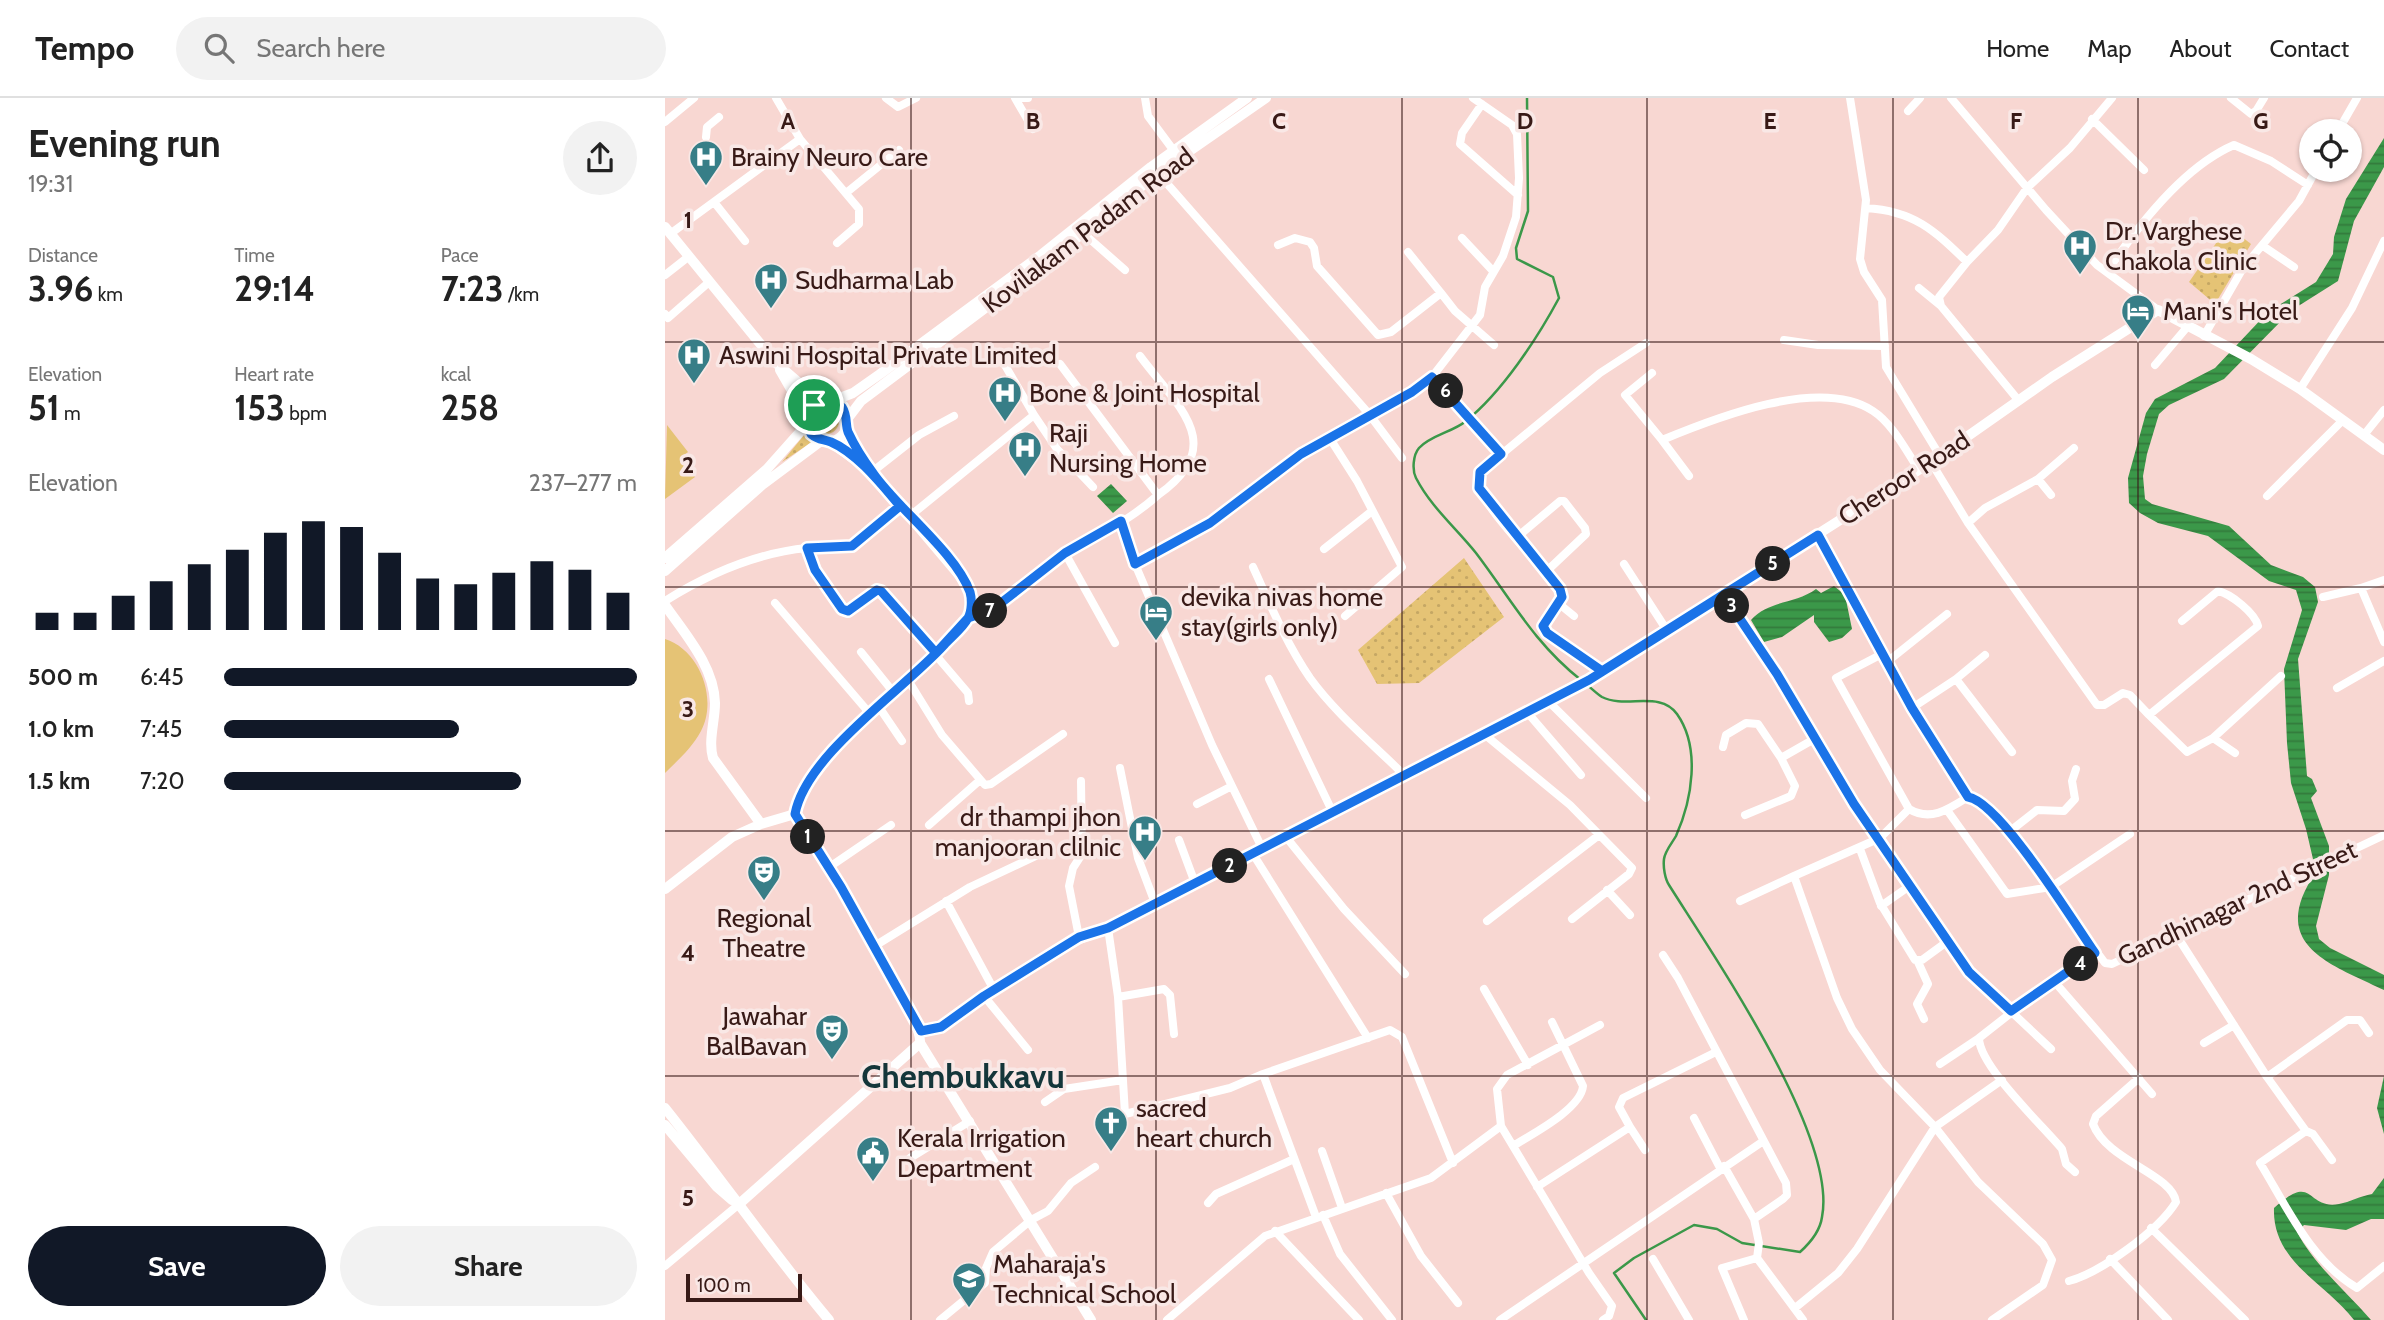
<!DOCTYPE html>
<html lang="en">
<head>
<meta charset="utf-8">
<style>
  :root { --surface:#fff; --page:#f2f2f2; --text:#222; --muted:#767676; --line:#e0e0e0; --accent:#111827 }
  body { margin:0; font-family:Cabin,sans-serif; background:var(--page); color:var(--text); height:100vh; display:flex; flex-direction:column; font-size:26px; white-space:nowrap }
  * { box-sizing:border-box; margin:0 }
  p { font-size:23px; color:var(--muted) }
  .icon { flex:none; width:38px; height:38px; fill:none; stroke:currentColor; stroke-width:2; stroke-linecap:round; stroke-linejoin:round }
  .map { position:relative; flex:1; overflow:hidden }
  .details { display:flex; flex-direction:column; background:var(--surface); width:665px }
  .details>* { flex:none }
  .tools { position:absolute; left:1634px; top:21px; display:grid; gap:14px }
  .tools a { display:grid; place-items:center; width:63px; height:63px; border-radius:50%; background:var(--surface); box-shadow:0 2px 5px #0004; font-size:35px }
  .scale { position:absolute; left:21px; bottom:18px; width:116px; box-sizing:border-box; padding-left:7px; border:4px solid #381a17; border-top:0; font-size:19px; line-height:24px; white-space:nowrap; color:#381a17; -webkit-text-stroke:5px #f9e8e6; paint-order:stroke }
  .pin { position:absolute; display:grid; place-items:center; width:60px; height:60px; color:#fff; margin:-30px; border:4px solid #fff; border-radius:50%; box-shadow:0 2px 7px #0007 }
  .km { position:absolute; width:35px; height:35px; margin:-18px; border-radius:50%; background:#222; color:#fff; font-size:19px; line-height:35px; text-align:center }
  .round { display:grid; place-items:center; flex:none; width:74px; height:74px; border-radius:37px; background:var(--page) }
  .summary { display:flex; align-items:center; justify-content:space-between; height:119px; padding:0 28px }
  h1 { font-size:38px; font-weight:800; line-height:52px }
  .stats { display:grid; grid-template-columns:repeat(3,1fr); gap:10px; height:119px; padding:7px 28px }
  .stats div { display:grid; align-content:center }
  .stats b { font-size:35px; font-weight:800 }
  .stats small { font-size:19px; font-weight:400 }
  .stats p { font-size:19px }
  .chart { height:196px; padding:14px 28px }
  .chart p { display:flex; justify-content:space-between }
  .chart svg { width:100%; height:126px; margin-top:7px; stroke:var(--accent); stroke-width:6 }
  .primary-button { display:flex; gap:14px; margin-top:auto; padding:14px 28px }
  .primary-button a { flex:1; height:80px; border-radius:42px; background:var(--accent); color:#fff; font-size:28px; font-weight:800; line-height:80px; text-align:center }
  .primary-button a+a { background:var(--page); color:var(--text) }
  ul { padding:0 28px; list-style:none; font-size:23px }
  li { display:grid; grid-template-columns:112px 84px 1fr; align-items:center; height:52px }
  li i { height:18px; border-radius:9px; background:var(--accent) }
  header { display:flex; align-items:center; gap:42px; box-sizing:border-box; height:98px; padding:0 35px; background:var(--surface); border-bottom:2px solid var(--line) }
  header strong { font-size:33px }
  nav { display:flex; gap:38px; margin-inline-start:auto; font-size:24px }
  .search { width:490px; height:63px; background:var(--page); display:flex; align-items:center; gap:18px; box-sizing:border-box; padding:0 24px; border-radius:38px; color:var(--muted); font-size:26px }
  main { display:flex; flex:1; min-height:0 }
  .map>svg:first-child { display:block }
</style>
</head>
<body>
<header>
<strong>Tempo</strong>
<div class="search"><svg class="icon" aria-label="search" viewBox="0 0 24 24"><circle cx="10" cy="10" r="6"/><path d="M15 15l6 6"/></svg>Search here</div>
<nav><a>Home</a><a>Map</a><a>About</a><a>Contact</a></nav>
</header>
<main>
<section class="details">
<div class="summary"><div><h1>Evening run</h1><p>19:31</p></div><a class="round"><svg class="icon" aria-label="share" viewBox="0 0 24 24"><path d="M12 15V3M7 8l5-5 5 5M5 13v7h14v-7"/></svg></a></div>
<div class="stats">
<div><p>Distance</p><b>3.96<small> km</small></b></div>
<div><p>Time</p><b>29:14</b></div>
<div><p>Pace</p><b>7:23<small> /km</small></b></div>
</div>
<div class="stats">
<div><p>Elevation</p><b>51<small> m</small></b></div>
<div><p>Heart rate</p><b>153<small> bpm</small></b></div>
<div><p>kcal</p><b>258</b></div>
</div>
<div class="chart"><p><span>Elevation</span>237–277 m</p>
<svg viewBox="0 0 160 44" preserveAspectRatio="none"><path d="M5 44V38M15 44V38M25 44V32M35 44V27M45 44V21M55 44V16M65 44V10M75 44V6M85 44V8M95 44V17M105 44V26M115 44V28M125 44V24M135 44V20M145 44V23M155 44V31"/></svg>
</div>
<ul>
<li><b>500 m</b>6:45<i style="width:100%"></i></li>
<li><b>1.0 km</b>7:45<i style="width:57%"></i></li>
<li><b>1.5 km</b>7:20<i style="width:72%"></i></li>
</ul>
<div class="primary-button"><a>Save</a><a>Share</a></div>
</section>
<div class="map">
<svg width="1719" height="1222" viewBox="0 0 1719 1222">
  <defs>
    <pattern id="grass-dots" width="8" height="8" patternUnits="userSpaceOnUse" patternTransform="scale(1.75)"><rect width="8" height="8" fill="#e5c375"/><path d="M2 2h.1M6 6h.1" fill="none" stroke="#c5a764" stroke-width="1.8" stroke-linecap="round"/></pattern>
    <pattern id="water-rules" width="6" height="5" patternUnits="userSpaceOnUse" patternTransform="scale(1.75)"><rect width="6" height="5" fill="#3b9849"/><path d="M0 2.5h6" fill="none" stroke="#337b3c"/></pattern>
  </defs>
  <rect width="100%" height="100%" fill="#f8d7d2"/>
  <!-- grass -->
  <path fill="url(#grass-dots)" d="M1563 128 1586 146 1550 206 1524 184Z
    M148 323a13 13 0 1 1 26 0a13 13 0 1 1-26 0Z
    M140 336 147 344 117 364Z
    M799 460 839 519 754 585 712 586 693 552Z"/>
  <!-- pitch -->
  <path fill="#e5c375" d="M2 327 23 354 16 360 30 379 0 401Z
    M0 541C35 552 53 601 36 633 27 650 13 662 0 675Z"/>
  <!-- water -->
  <path fill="url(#water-rules)" d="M1719 40V69L1689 123 1673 183 1627 212 1559 281 1504 307 1494 316 1482 356 1478 378 1480 401 1487 406 1564 428 1606 467 1638 479 1650 489 1653 504 1633 561 1642 678 1647 681 1652 693 1646 700 1664 748V777L1651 828 1654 841 1665 850 1719 877V892C1665 866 1601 847 1651 774L1641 731 1626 685 1622 645 1619 571 1637 512 1631 492 1604 483 1543 438 1493 425 1475 415 1464 405 1463 380 1481 315 1490 301 1550 270 1603 214 1651 184 1668 156 1669 139 1681 101Z
    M446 386 462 403 448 415 432 398Z
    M1169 488 1180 497 1187 531 1177 540 1164 544 1149 524V517L1117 539 1099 544 1086 522C1104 502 1131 506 1151 491L1156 495Z
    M1719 978V1036L1712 1010Z
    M1719 1080V1121H1706L1681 1132 1639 1127 1632 1134C1650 1168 1681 1193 1706 1222H1689C1661 1185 1607 1164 1609 1110 1650 1073 1640 1112 1674 1106 1685 1104 1695 1098 1707 1096Z"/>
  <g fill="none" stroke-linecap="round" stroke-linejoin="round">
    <!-- stream -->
    <path stroke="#3b9849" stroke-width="2.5" d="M862 0 863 113 851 150 852 161 888 179 894 200C872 241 837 294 801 323 788 334 766 337 754 350 748 357 747 372 751 380 766 409 791 430 811 455 846 501 869 545 916 582
      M921 586C926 590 932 596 937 599 961 611 995 592 1012 616 1036 650 1027 702 1011 738 1007 745 1000 753 999 761 998 769 1000 781 1004 787 1048 857 1173 1038 1157 1119 1155 1134 1145 1145 1135 1154L1077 1145 1052 1131 1029 1127 969 1160 949 1175 981 1222"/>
    <!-- minor -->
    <path stroke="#fff" stroke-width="8" d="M111 0 135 41 194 111V126L172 145
      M221 0 233 9 251 0
      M350 0 368 31
      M352 0H363
      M480 0 483 18 509 53
      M1185 0 1201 102 1195 161 1199 174 1217 202 1221 269 1275 358
      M1286 0 1381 112 1432 167 1493 212
      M1566 0 1586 16 1591 13 1599 0
      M817 6 797 35 795 46 853 97
      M1243 13 1255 0
      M1427 21 1479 72
      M0 24 29 0
      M1673 33 1692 0
      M41 39 42 29 54 19
      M491 73 704 316 737 360
      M181 95 234 52
      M49 104 80 143
      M1201 110C1249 113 1269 132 1302 164L1274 199 1276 208 1354 303
      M418 135 460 172
      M5 136 135 41
      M797 140 827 172
      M613 147 630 140 645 144 649 150 652 168 713 237 726 234 776 195 790 213 829 247
      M1598 148 1629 169
      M743 154 776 195
      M1302 164 1333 132 1362 90 1405 50 1447 0
      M1442 174C1472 129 1518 69 1569 47L1606 63 1643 87
      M0 177 23 159
      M1254 190 1276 208
      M0 216 3 220 43 185
      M1539 238 1578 170 1634 103 1651 72
      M1119 242 1153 247 1220 248
      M475 258C513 309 564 347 493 397
      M1490 267 1523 228
      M987 275 960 297 997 342C1050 320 1155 278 1208 313 1228 326 1241 353 1254 372
      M767 279 836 356
      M1635 291 1687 210 1719 143
      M369 317 392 351 428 389
      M1699 337 1719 312
      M664 339 692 383 737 469 680 518
      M997 342 1024 378
      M1266 364 1303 425 1432 607H1439L1458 595 1465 597 1484 617 1593 528C1590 515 1566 496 1553 493L1517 523
      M207 374 254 337 289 318
      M1373 381 1409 350
      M1602 398 1678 322
      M235 408 187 448 142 450 150 472 177 511 183 513 212 492 216 493 303 595 304 603
      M245 418 369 317 334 257
      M456 423 470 466 547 647 597 750
      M1303 425 1320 410 1373 381 1386 397
      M1153 437 1247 610 1303 699 1315 703 1337 725 1440 865 1447 866 1719 737
      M851 440 895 403H899L920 430 921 436 885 470 879 471 875 469C859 449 822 411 814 389 811 384 813 379 815 374L935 275 981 245
      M659 451 707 413
      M400 455 450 545
      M470 466 545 424 637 356 674 332 747 294 767 279 815 217 820 189 838 158 851 119 854 80 852 36 847 27 808 0
      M959 466 1003 534
      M588 469C605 506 621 545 645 580 671 616 708 646 739 677
      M882 472 897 495 878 528 882 535 938 573
      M1719 482 1696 490 1719 544
      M1059 497 1112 576 1189 706 1215 740 1129 778 1172 900 1187 931 1215 972 1270 1029 1313 1084 1378 1146 1387 1162 1378 1187 1327 1222
      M1658 499 1696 490
      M0 503C43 476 91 455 142 450
      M110 505 206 617
      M893 505 909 518
      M303 520C327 517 339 500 357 486 400 452 453 433 493 397L395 266
      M196 554 229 595
      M1217 556 1171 580 1244 711
      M1222 564 1282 516
      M604 581 668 715
      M1291 581 1320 557
      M243 582 277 637 320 687 326 686 398 636
      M1672 590 1719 563
      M883 603 981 700
      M214 609 237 643
      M1247 610 1291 581 1347 654
      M862 614 916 677
      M1484 617 1522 654 1548 640 1570 655
      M819 636 905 707 967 770 964 776 907 821
      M1548 640 1616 578
      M1058 649 1061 637 1081 625 1093 626 1116 660 1130 688 1126 698 1080 717
      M1116 660 1151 640
      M455 670 473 760 490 805
      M1303 699C1284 711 1266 724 1244 711L1215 740 1304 874 1386 951
      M532 706 567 688
      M1282 712 1342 796 1386 789 1465 736
      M264 727 314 683
      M1344 734 1372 712 1399 713 1410 701 1407 683 1411 671
      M621 739 679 811 740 876
      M514 742 530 785
      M1195 751 1215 805 1250 862H1257L1283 843
      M588 756 703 940
      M163 770 226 727
      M942 792 965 817
      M281 803 329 892
      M1075 803 1129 778
      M1216 808 1246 787
      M822 823 934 737
      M443 830 453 899 460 1016 565 990 598 976
      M1510 835 1602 979 1641 1033 1595 1065C1622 1109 1646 1163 1692 1190L1719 1168
      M414 839 404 788 408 770 417 756 416 683
      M208 849 305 789 371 758
      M998 857 1013 880 1121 1085 1122 1097 1118 1101 1089 1121 1094 1145 1092 1160 1138 1222
      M1253 864 1263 886 1252 906 1259 921
      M1388 882 1487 996
      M819 891 863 967
      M319 898 363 952
      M453 899 499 891 505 897 509 936
      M935 927 842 977 832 991 836 1028 924 1175 947 1208 944 1218 938 1222
      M1539 945 1569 927
      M1275 966 1314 940
      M1602 979 1682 922H1695L1704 935
      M380 1004 399 991 458 982
      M1029 1020 1055 1070
      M965 1029 954 1009 958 1000 1051 954
      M1641 1033 1648 1036 1667 1062
      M848 1048C867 1036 916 1011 918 988L887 924
      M657 1053 677 1110
      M245 1060 305 1023
      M1059 1068 1089 1121
      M1410 1074 1401 1066 1397 1051C1378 1028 1314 968 1314 940L1388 882 1430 855
      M872 1089 965 1029 980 1052
      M721 1095 756 1158 793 1205
      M543 1105 551 1096 629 1061
      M658 1117 675 1156 727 1222
      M651 1119 598 976 725 932 737 939 788 1065
      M1486 1130 1580 1222
      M610 1133 694 1222
      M988 1161 1024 1222
      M1445 1161 1503 1222
      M0 1168 73 1107
      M1404 1183C1435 1175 1494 1132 1511 1104 1507 1076 1442 1063 1428 1026L1431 1018 1474 980
      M1130 1210 1173 1175 1192 1151 1270 1029 1337 982
      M275 1222 320 1185 321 1170 328 1154 366 1122 383 1113 406 1085 430 1069
      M502 1222 600 1138 766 1080 836 1028
      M835 1222 1097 1044
      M1079 1222 1057 1170 1092 1160"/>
    <!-- major -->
    <path stroke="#fff" stroke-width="10" d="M0 129 111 265 155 303
      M115 272 142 319
      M141 323a21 21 0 1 1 42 0a21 21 0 1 1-42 0Z
      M167 303 188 295 215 276 376 157 486 69 582 0
      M183 320 196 303 383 163 493 75 601 0
      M181 331 207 374 300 484C305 495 309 508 303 520 298 529 288 537 281 544 240 591 141 656 130 716 150 751 259 919 255 945L426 1222
      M165 344 204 372
      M0 460 102 371 142 326
      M0 473 97 387 156 343
      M0 507C20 536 49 568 50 605 50 623 43 643 48 660L96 726
      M0 791 67 739 96 726 130 716
      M255 933C281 934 300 911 320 898 358 872 399 844 443 830L924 582 1266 364 1387 279 1493 212 1586 261 1635 291 1719 352
      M0 1010C56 1080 106 1153 164 1222
      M0 1027 52 1089 67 1102
      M73 1107 255 945"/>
  </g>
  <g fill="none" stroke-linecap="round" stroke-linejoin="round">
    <!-- route casing -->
    <g stroke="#fff" stroke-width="14">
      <path id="route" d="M149 307 161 302 177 309C183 318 180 326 183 334 189 347 199 363 208 375 233 411 290 454 305 494 307 501 307 513 303 520 298 530 286 539 279 547 237 593 141 657 130 716L176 789 256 933 276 929 319 898 414 839 443 830 924 582 1059 497 1112 576 1189 706 1304 874 1346 913 1430 855C1409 825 1335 704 1303 699L1247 610 1153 437 937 573 882 535 878 528 897 499 895 491 814 390 815 374 836 356 767 279 747 294 636 356 545 425 470 466 456 423 400 455 327 512 303 520 271 555 216 493 212 492 183 513 177 511 150 472 142 450 187 448 235 408C217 387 192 355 166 344 158 341 153 342 146 336L142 319 149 307"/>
    </g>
    <!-- route -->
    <use href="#route" stroke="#1a73e8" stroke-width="9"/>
  </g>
  <!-- grid -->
  <path fill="none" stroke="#381a17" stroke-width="2" stroke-opacity="0.55" d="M246 0V1222M491 0V1222M737 0V1222M982 0V1222M1228 0V1222M1473 0V1222M0 244H1719M0 489H1719M0 733H1719M0 978H1719"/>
  <!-- icons -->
  <defs>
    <g id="hospital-pin" transform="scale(1.75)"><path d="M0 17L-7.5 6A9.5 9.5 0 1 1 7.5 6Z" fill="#377e87" stroke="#f9e8e6"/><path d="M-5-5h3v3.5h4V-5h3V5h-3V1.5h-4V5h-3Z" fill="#fff"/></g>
    <g id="hotel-pin" transform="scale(1.75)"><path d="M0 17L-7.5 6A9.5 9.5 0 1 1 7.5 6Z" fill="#377e87" stroke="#f9e8e6"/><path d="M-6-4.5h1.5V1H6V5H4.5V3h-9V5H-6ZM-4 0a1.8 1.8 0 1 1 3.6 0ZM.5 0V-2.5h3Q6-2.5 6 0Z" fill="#fff"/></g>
    <g id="theatre-pin" transform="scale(1.75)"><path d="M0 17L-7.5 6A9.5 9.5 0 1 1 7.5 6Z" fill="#377e87" stroke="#f9e8e6"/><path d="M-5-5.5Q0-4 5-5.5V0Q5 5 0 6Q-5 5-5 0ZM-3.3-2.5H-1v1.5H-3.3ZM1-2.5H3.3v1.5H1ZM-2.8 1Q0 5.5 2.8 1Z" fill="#fff"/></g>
    <g id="church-pin" transform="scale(1.75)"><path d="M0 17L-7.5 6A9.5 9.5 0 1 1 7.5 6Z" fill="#377e87" stroke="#f9e8e6"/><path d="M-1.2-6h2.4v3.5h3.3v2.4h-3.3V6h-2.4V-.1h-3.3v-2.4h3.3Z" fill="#fff"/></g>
    <g id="civic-pin" transform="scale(1.75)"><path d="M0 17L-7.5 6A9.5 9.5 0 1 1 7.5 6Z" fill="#377e87" stroke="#f9e8e6"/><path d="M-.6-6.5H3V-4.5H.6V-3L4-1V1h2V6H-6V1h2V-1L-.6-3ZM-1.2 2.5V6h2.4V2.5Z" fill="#fff"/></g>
    <g id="university-pin" transform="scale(1.75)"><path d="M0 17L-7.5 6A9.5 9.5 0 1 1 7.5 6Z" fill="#377e87" stroke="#f9e8e6"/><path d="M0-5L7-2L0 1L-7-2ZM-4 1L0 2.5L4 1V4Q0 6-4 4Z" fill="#fff"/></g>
  </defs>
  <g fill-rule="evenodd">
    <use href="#hospital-pin" x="41" y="59"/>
    <use href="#hospital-pin" x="1415" y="148"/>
    <use href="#hospital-pin" x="106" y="182"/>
    <use href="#hotel-pin" x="1473" y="213"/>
    <use href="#hospital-pin" x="29" y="257"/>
    <use href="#hospital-pin" x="340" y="295"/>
    <use href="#hospital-pin" x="360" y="350"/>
    <use href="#hotel-pin" x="491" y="514"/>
    <use href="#hospital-pin" x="480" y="734"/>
    <use href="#theatre-pin" x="99" y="774"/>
    <use href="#theatre-pin" x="167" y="933"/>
    <use href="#church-pin" x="446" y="1025"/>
    <use href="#civic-pin" x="208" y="1055"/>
    <use href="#university-pin" x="304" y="1181"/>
  </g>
  <g text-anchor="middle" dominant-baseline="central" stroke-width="7" stroke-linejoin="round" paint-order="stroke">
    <!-- poi labels -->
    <g font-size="26" fill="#381a17" stroke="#f9e8e6" text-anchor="start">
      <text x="66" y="59">Brainy Neuro Care</text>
      <text x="1440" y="133">Dr. Varghese<tspan x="1440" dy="30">Chakola Clinic</tspan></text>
      <text x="130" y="182">Sudharma Lab</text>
      <text x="1498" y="213">Mani's Hotel</text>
      <text x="54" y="257">Aswini Hospital Private Limited</text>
      <text x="364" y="295">Bone &amp; Joint Hospital</text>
      <text x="384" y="335">Raji<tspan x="384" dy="30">Nursing Home</tspan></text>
      <text x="516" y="499">devika nivas home<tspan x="516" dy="30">stay(girls only)</tspan></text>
      <text x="456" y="719" text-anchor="end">dr thampi jhon<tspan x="456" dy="30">manjooran clilnic</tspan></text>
      <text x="99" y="820" text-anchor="middle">Regional<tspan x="99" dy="30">Theatre</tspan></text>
      <text x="142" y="918" text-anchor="end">Jawahar<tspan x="142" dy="30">BalBavan</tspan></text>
      <text x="471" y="1010">sacred<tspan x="471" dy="30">heart church</tspan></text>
      <text x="232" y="1040">Kerala Irrigation<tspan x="232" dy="30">Department</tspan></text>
      <text x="328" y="1166">Maharaja's<tspan x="328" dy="30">Technical School</tspan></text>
    </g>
    <!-- street labels -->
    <g font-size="26" fill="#381a17" stroke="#f9e8e6">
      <text transform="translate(423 132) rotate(-37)">Kovilakam Padam Road</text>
      <text transform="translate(1239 380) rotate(-33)">Cheroor Road</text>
      <text transform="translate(1572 805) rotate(-25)">Gandhinagar 2nd Street</text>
    </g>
    <!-- district labels -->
    <g font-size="33" font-weight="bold" fill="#14363a" stroke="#f9e8e6">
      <text x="298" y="978">Chembukkavu</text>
    </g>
  </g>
  <g font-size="23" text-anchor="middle" font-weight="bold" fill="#381a17" stroke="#f9e8e6" stroke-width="7" stroke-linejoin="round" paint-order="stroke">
    <text x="123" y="31">A</text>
    <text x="368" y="31">B</text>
    <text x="614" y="31">C</text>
    <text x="860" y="31">D</text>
    <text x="1105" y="31">E</text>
    <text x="1351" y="31">F</text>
    <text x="1596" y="31">G</text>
    <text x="23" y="130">1</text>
    <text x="23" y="375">2</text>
    <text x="23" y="619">3</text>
    <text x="23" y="863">4</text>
    <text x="23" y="1108">5</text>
  </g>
</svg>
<div class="tools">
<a><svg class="icon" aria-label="locate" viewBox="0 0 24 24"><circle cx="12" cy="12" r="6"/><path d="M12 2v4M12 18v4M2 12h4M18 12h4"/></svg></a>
</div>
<div class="scale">100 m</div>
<div class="pin" style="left:149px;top:307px;background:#1e9e55"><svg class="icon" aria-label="arrive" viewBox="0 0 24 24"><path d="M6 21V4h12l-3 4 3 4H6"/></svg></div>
<b class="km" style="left:143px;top:739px">1</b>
<b class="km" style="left:565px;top:768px">2</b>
<b class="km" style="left:1067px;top:508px">3</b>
<b class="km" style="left:1416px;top:866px">4</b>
<b class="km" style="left:1108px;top:466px">5</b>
<b class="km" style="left:781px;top:293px">6</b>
<b class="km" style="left:325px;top:513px">7</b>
</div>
</main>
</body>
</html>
